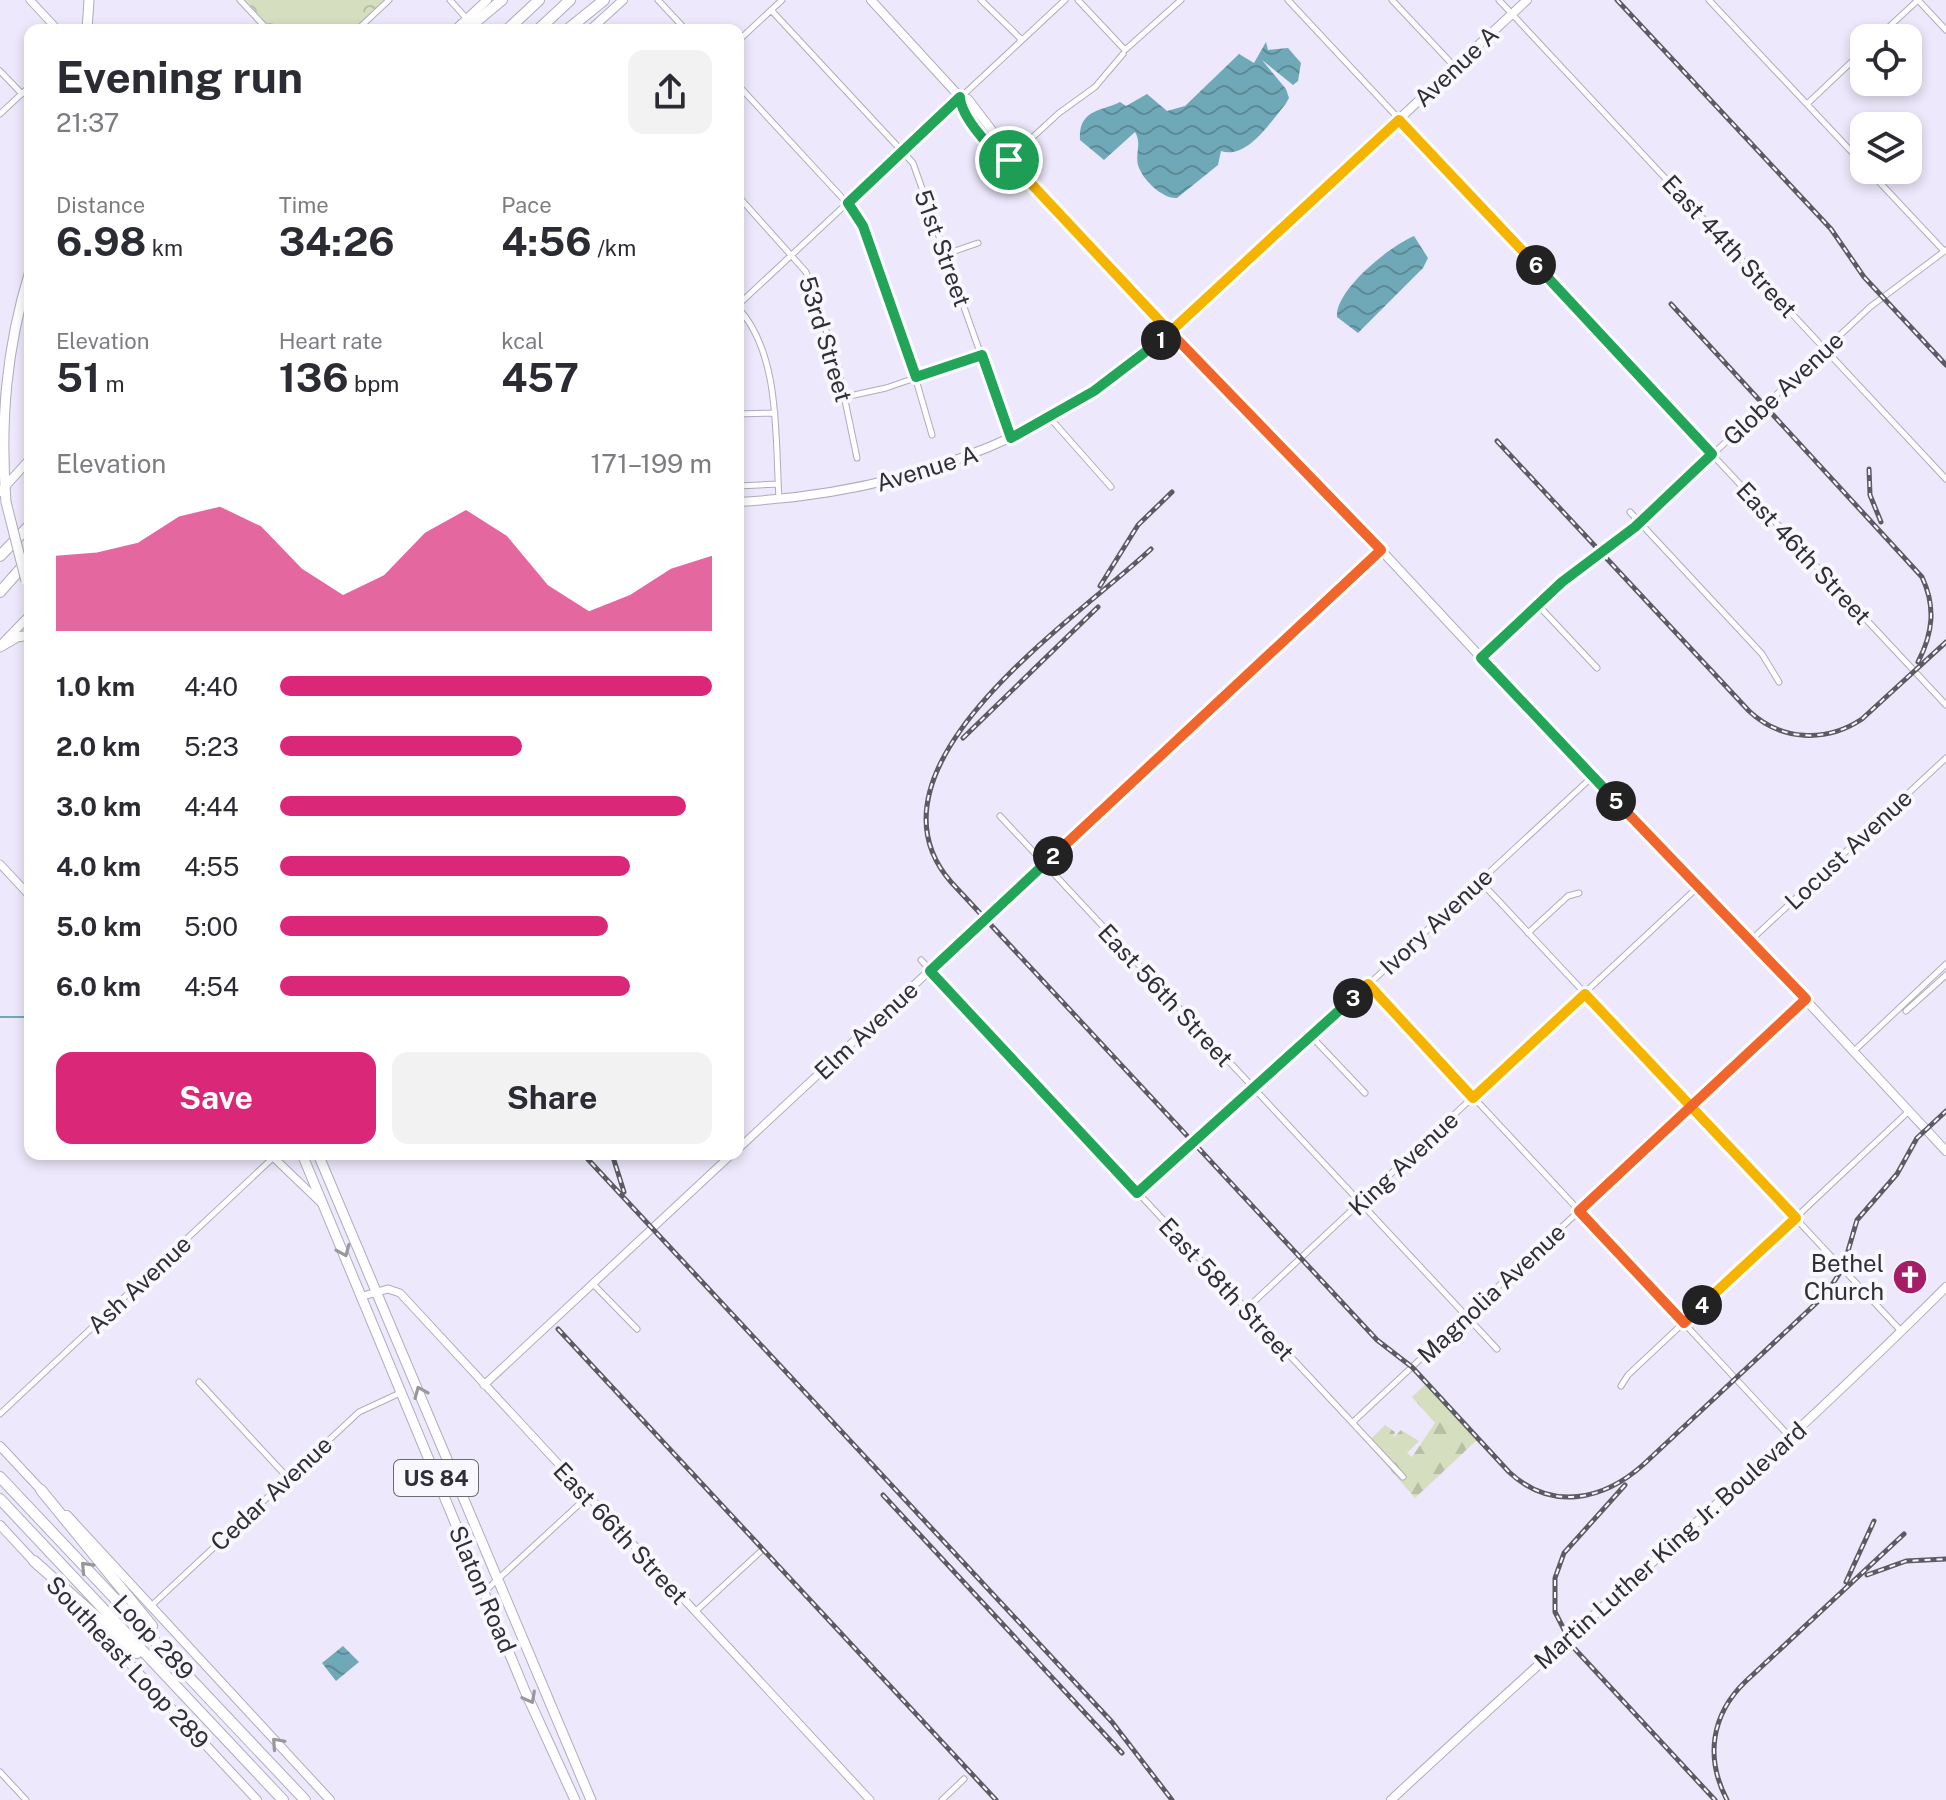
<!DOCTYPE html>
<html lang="en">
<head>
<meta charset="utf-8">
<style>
  :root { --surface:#fff; --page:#f2f2f3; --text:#2b2b33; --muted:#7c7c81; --accent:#db2777 }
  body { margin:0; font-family:"Public Sans",sans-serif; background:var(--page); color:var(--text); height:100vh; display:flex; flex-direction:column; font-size:30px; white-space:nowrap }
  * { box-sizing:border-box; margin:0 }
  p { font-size:26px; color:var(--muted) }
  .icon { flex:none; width:44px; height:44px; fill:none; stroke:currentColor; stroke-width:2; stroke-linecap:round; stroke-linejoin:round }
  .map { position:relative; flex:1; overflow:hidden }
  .details { position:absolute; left:24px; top:24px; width:720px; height:1136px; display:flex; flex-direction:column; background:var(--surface); border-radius:16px; box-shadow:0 4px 12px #0003 }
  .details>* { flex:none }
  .buttons { position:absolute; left:1850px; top:24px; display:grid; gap:16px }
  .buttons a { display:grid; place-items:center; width:72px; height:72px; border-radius:16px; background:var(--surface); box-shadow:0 4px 12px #0003; font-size:40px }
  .pin { position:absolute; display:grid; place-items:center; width:68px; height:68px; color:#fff; margin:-34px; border:4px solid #fff; border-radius:50%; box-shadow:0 2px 8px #0007 }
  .km { position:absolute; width:40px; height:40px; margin:-20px; border-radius:50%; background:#222; color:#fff; font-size:22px; line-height:40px; text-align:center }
  .round { display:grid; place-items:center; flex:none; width:84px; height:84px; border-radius:16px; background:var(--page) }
  .headline { display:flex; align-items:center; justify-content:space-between; height:136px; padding:0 32px }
  h1 { font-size:44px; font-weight:700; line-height:60px }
  .figures { display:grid; grid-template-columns:repeat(3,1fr); gap:12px; height:136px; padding:8px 32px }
  .figures div { display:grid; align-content:center }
  .figures b { font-size:40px; font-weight:700 }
  .figures small { font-size:22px; font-weight:400 }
  .figures p { font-size:22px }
  .chart { height:224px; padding:16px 32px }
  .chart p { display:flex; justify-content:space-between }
  .chart svg { width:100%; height:144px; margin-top:8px; fill:var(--accent); opacity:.7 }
  .action { display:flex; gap:16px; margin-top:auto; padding:16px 32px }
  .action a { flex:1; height:92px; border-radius:16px; background:var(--accent); color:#fff; font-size:32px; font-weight:700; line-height:92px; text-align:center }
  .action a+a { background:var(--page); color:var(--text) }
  ul { padding:0 32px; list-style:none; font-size:26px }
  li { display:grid; grid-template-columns:128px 96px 1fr; align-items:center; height:60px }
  li i { height:20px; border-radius:10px; background:var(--accent) }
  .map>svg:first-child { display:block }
</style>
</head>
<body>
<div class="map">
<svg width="1946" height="1800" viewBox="0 0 1946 1800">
  <defs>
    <pattern id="forest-firs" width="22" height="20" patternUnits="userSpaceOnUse" patternTransform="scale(2)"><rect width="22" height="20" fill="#d5debe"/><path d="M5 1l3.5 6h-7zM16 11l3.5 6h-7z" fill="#b7bfa4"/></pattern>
    <pattern id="park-crowns" width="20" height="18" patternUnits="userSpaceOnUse" patternTransform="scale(2)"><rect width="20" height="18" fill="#d5debe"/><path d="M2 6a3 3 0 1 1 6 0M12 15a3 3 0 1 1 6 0" fill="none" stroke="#b7bfa4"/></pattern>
    <pattern id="water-waves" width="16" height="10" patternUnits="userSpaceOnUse" patternTransform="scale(2)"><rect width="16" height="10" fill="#6fa9b8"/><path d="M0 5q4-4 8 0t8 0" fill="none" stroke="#5c8a96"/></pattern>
  </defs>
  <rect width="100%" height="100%" fill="#ede8fb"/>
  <!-- forest -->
  <path fill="url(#forest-firs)" d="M1427 1383 1478 1439 1415 1498 1367 1443 1385 1425 1395 1432 1393 1438 1401 1430 1419 1441 1407 1453 1412 1457 1435 1423 1412 1397Z"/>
  <!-- park -->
  <path fill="url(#park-crowns)" d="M245 0H385L353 30H273Z"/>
  <!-- garden -->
  <path fill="#d5debe" d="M273 0H350L360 18 347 30H279L264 14Z"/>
  <!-- water -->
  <path fill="url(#water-waves)" d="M1266 42 1268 50 1288 48 1301 63 1298 81 1293 85 1262 60 1286 89 1289 98 1285 105C1270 122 1247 160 1221 151L1218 165 1177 198C1162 199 1142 179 1138 165 1135 153 1142 143 1135 132L1104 160 1080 140C1078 108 1104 111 1120 102L1126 106 1147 94 1167 111 1185 106 1239 54 1254 63Z
    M1414 236 1428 258 1423 268 1358 333 1337 317C1335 290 1390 246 1414 236Z
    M343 1646 359 1662 336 1681 322 1663Z"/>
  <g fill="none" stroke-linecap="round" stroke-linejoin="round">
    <!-- stream -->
    <path stroke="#6fa9b8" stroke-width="2" d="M0 1017H30"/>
    <!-- minor casing -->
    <g stroke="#b0abbe" stroke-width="7">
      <path id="minor" d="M240 0 268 30
        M450 0 467 19
        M658 0 686 30
        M981 0 1022 40
        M1078 0 1125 50 1181 0
        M1288 0 1946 705
        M1392 0 1454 66
        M1499 0 1946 479
        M1709 0 1864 165
        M771 10 913 163 1010 437
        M357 30 389 0
        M1877 38 1918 0 1946 30
        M738 41 782 0
        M0 71 22 94
        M738 85 859 216 912 366 932 435
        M1807 104 1864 50
        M0 114 30 86
        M1009 159 1059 113 1095 87 1123 54
        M1868 170 1944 251
        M738 196 806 272 837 362 857 458
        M946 254 978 243
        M738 305 1065 0
        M738 308C781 354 775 439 779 498
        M845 397 886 388 982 355
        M738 414 775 413
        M1050 418 1111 487
        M738 486 778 484
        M1630 512 1762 654 1779 682
        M1538 605 1597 668
        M1482 658 1574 571 1635 527 1870 307 1946 250
        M1000 816 1497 1349
        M1480 881 1901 1331
        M1528 933 1568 896 1579 893
        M1751 940 1946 758
        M921 960 1403 1477
        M1368 984 1790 1437
        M1906 1011 1946 975
        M1312 1037 1365 1093
        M1854 1051 1946 964
        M1137 1193 1312 1037 1592 777
        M593 1284 637 1329
        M1246 1309 1699 886
        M199 1382 288 1478
        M1621 1386 1628 1375 1909 1111
        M0 1414 277 1154
        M1353 1422 1805 1000
        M484 1592 587 1497
        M151 1606 359 1412 400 1393
        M696 1611 760 1552
        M0 1772 26 1800
        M942 1800 964 1779"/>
    </g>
    <!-- tertiary casing -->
    <g stroke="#b0abbe" stroke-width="9">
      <path id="tertiary" d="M30 0 58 30
        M0 864 30 896
        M738 1149 1381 550
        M270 1154 321 1203
        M363 1296 388 1289 400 1293 870 1800
        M484 1385 732 1154"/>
    </g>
    <!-- secondary casing -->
    <g stroke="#b0abbe" stroke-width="10">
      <path id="secondary" d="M871 0 960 97 968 99 1007 150 1009 160
        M455 30 487 0
        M590 30 623 0
        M960 97 961 105 999 156 1009 160 1154 316 1300 463 1581 765 1700 886 1946 1151
        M0 492 30 459
        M738 502C882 494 1016 453 1131 365 1187 322 1237 270 1288 223 1368 148 1447 74 1527 0
        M1 645 30 615
        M0 1446 43 1492
        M67 1515 330 1800
        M0 1525 38 1566
        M64 1593 257 1800
        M1391 1800C1575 1628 1768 1465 1946 1287"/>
    </g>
    <!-- trunk casing -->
    <g stroke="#b0abbe" stroke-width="11">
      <path id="trunk" d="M87 30 89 0
        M6 502C0 422 6 348 30 271
        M0 647 17 637 30 635
        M302 1154 525 1691 575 1800
        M318 1154 591 1800"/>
    </g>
    <!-- motorway casing -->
    <g stroke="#b0abbe" stroke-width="12">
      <path id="motorway" d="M466 30 502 0
        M507 30 539 0
        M538 30 570 0
        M567 30 604 0
        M0 556 30 525
        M0 592 30 558
        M0 1477 305 1800
        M41 1490 152 1626
        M0 1499 283 1800
        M34 1561 137 1653"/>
    </g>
    <!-- minor -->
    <use href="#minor" stroke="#fff" stroke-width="5"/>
    <!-- tertiary -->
    <use href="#tertiary" stroke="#fff" stroke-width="7"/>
    <!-- secondary -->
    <use href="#secondary" stroke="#fff" stroke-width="8"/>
    <!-- trunk -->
    <use href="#trunk" stroke="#fff" stroke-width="9"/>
    <!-- motorway -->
    <use href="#motorway" stroke="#fff" stroke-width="10"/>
    <!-- rail casing -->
    <g stroke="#5c5a63" stroke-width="5">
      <path id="rail" d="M1617 0 1831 229 1864 277 1946 365
        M1671 304 1922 577C1936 607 1933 633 1918 662
        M1497 441 1749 711C1781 741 1826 743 1862 719L1946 642
        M1869 469 1870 495 1881 522
        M1151 549C1078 618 851 767 951 882L1377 1340 1412 1367 1509 1472C1552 1512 1604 1500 1644 1464L1826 1294 1843 1268 1857 1220 1897 1174 1917 1138 1946 1111
        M1100 586 1138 525 1172 492
        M963 738 1098 607
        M583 1154 1112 1722 1172 1800
        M612 1154 624 1192
        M558 1329 996 1800
        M1625 1485 1564 1553 1555 1578V1612L1573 1647 1715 1800
        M883 1495 1122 1753
        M1867 1575 1906 1561 1946 1559
        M1846 1582 1874 1521
        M1727 1800C1705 1758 1711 1715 1745 1682L1904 1534"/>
    </g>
    <!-- rail -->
    <use href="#rail" stroke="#f9f7ff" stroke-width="2" stroke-dasharray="6" stroke-linecap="butt"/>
    <!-- trunk-bridge casing -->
    <g stroke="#b0abbe" stroke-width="11" stroke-linecap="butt">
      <path id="trunk-bridge" d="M6 502 26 581"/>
    </g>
    <!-- trunk-bridge -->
    <use href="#trunk-bridge" stroke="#fff" stroke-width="9"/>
  </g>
  <!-- one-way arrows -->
  <defs><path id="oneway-chevron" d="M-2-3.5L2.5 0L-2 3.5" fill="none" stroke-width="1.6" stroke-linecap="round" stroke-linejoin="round" transform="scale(2)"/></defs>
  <g stroke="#98979a">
    <use href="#oneway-chevron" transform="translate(344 1251) rotate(67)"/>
    <use href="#oneway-chevron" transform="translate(420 1392) rotate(-113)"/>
    <use href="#oneway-chevron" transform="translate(86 1567) rotate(-133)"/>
    <use href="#oneway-chevron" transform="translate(530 1698) rotate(62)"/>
    <use href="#oneway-chevron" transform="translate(277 1743) rotate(-132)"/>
  </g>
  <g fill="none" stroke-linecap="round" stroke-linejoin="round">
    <!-- split-1 casing -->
    <g stroke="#fff" stroke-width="16">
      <path id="split-1" d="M1009 160C991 152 961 116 960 97L848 203 863 226 916 377 982 355 1011 438 1094 391 1161 340"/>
    </g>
    <!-- split-2 casing -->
    <g stroke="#fff" stroke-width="16">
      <path id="split-2" d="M1053 856 1381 550 1170 332 1161 340"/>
    </g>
    <!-- split-3 casing -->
    <g stroke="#fff" stroke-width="16">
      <path id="split-3" d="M1053 856 930 971 1137 1193 1353 998"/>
    </g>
    <!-- split-4 casing -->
    <g stroke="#fff" stroke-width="16">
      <path id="split-4" d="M1353 998 1368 984 1473 1098 1585 994 1796 1218 1702 1305"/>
    </g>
    <!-- split-5 casing -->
    <g stroke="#fff" stroke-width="16">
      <path id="split-5" d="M1616 801 1806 999 1579 1211 1684 1323 1702 1305"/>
    </g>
    <!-- split-6 casing -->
    <g stroke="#fff" stroke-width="16">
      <path id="split-6" d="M1536 265 1712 454 1635 527 1562 582 1481 658 1616 801"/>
    </g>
    <!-- split-7 casing -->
    <g stroke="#fff" stroke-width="16">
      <path id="split-7" d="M1009 160 1170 332 1399 120 1536 265"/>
    </g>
    <!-- split-1 -->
    <use href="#split-1" stroke="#22a559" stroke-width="10"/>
    <!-- split-2 -->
    <use href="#split-2" stroke="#f0652b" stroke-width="10"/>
    <!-- split-3 -->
    <use href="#split-3" stroke="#22a559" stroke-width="10"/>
    <!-- split-4 -->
    <use href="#split-4" stroke="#f5b400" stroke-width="10"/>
    <!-- split-5 -->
    <use href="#split-5" stroke="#f0652b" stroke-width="10"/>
    <!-- split-6 -->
    <use href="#split-6" stroke="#22a559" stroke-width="10"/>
    <!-- split-7 -->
    <use href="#split-7" stroke="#f5b400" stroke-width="10"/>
  </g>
  <!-- icons -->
  <defs>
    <g id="church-disc" transform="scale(1.8)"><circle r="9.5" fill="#a51d66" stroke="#f9f7ff"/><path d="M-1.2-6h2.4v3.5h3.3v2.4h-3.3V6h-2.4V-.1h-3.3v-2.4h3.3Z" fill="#fff"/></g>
  </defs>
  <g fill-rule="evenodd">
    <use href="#church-disc" x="1910" y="1277"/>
  </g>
  <g text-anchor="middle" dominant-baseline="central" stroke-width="8" stroke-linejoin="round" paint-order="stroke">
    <!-- shield labels -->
    <rect fill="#f9f7ff" stroke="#6d6b72" stroke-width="2" x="394" y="1460" width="84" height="36" rx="6"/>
    <g font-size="22" font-weight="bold" fill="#312f36">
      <text x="436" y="1478">US 84</text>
    </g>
    <!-- street labels -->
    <g font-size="24" fill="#312f36" stroke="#f9f7ff">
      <text transform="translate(1456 66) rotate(-43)">Avenue A</text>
      <text transform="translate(1730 246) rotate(47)">East 44th Street</text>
      <text transform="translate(943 248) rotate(70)">51st Street</text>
      <text transform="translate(826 339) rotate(73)">53rd Street</text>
      <text transform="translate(1783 388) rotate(-43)">Globe Avenue</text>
      <text transform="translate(927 468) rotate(-17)">Avenue A</text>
      <text transform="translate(1804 553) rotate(47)">East 46th Street</text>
      <text transform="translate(1848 849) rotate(-43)">Locust Avenue</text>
      <text transform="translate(1436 921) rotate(-43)">Ivory Avenue</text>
      <text transform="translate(1166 995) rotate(47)">East 56th Street</text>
      <text transform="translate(866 1030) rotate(-43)">Elm Avenue</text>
      <text transform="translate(1403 1163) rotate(-43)">King Avenue</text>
      <text transform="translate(139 1284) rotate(-43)">Ash Avenue</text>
      <text transform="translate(1227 1289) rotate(47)">East 58th Street</text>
      <text transform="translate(1491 1293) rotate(-43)">Magnolia Avenue</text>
      <text transform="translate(271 1493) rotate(-43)">Cedar Avenue</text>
      <text transform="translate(621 1533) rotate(47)">East 66th Street</text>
      <text transform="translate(1670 1545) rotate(-42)">Martin Luther King Jr. Boulevard</text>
      <text transform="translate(483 1589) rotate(67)">Slaton Road</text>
      <text transform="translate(154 1637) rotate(47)">Loop 289</text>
      <text transform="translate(128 1662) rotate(47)">Southeast Loop 289</text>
    </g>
    <!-- poi labels -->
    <g font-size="24" fill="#312f36" stroke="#f9f7ff" text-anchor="end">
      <text x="1884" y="1263">Bethel<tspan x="1884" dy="28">Church</tspan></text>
    </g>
  </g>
</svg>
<div class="buttons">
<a><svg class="icon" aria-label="locate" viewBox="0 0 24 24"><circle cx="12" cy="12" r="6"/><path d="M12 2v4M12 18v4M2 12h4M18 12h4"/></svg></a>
<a><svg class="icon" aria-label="layers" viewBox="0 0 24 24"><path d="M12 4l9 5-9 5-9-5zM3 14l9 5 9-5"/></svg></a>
</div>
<div class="pin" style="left:1009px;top:160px;background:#1e9e55"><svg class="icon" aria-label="arrive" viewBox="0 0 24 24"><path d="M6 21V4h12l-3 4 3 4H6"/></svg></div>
<b class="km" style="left:1161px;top:340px">1</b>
<b class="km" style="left:1053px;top:856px">2</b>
<b class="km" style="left:1353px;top:998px">3</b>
<b class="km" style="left:1702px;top:1305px">4</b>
<b class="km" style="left:1616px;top:801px">5</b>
<b class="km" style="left:1536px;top:265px">6</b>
<section class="details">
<div class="headline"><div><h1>Evening run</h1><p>21:37</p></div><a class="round"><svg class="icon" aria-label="share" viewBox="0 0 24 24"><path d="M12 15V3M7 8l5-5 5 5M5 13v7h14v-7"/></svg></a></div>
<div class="figures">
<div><p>Distance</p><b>6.98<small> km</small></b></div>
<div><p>Time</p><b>34:26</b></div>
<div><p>Pace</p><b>4:56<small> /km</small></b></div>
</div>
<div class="figures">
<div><p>Elevation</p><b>51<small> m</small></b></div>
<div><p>Heart rate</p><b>136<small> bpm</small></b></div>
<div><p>kcal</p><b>457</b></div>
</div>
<div class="chart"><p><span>Elevation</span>171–199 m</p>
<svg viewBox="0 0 160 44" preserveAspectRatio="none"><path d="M0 44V21L10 20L20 17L30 9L40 6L50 12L60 25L70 33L80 27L90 14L100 7L110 15L120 30L130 38L140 33L150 25L160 21V44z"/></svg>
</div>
<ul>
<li><b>1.0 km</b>4:40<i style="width:100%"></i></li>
<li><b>2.0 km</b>5:23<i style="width:56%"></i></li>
<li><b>3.0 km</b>4:44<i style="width:94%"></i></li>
<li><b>4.0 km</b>4:55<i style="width:81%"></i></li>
<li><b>5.0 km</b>5:00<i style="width:76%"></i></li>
<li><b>6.0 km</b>4:54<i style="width:81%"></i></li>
</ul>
<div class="action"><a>Save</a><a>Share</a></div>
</section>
</div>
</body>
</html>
